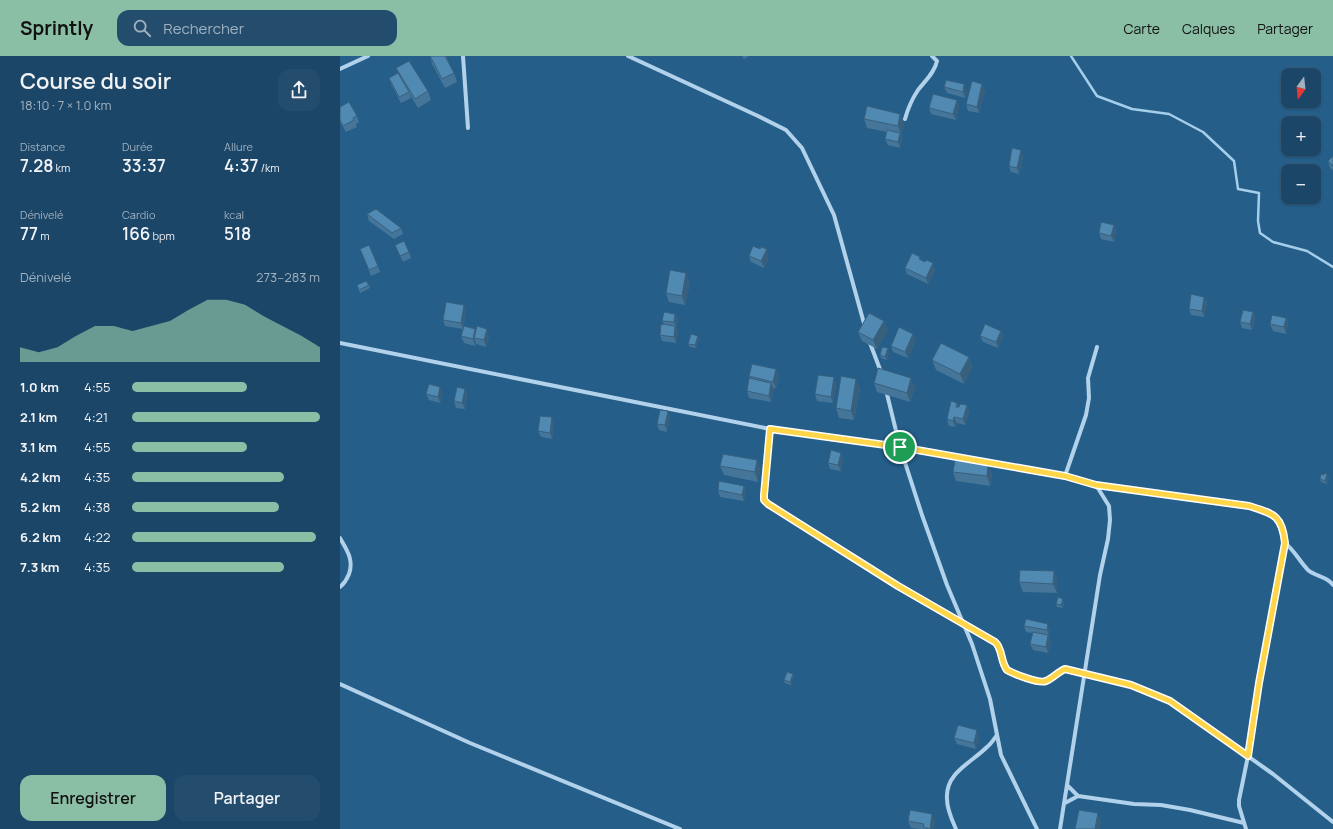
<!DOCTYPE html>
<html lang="fr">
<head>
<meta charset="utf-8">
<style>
  :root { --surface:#1b4667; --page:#244d6d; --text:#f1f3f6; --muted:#a0b1c0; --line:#395e7b; --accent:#8abfa5 }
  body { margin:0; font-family:Manrope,sans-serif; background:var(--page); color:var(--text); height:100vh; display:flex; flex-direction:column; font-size:15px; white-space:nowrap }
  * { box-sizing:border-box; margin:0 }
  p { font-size:13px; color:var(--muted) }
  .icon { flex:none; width:22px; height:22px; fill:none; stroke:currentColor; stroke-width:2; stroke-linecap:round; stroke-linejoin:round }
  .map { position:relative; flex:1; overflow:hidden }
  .details { display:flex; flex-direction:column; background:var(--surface); width:340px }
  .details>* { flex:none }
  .needle { width:26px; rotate:195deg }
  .buttons { position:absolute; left:941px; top:12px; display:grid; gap:8px }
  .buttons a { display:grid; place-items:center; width:40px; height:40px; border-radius:8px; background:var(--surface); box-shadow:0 1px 3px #0004,0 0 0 1px var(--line); font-size:20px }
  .pin { position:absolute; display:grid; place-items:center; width:34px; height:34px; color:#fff; margin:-17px; border:2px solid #fff; border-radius:50%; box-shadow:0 1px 4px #0007 }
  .round { display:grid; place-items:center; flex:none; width:42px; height:42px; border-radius:12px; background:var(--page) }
  .head { display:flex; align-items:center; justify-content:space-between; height:68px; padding:0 20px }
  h1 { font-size:22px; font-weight:600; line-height:30px }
  .metrics { display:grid; grid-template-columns:repeat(3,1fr); gap:6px; height:68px; padding:4px 20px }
  .metrics div { display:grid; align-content:center }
  .metrics b { font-size:17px; font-weight:600 }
  .metrics small { font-size:11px; font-weight:400 }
  .metrics p { font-size:11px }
  .chart { height:112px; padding:8px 20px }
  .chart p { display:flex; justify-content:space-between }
  .chart svg { width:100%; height:72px; margin-top:4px; fill:var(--accent); opacity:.7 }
  .action { display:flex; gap:8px; margin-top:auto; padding:8px 20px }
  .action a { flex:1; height:46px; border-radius:12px; background:var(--accent); color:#111; font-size:16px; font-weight:600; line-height:46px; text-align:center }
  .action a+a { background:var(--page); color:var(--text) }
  ul { padding:0 20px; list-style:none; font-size:13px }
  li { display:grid; grid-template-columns:64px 48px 1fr; align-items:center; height:30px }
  li i { height:10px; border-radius:5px; background:var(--accent) }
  header { display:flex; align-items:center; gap:24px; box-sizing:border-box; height:56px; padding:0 20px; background:var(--accent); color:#111 }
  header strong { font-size:19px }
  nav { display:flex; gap:22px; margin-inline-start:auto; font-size:14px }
  .search { width:280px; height:36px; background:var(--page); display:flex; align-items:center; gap:10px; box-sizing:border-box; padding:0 14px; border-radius:12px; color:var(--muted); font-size:15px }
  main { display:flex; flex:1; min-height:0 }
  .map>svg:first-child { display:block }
</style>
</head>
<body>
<header>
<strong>Sprintly</strong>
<div class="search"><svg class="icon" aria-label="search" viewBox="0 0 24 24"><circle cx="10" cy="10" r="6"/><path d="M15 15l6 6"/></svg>Rechercher</div>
<nav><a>Carte</a><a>Calques</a><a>Partager</a></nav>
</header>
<main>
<section class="details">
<div class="head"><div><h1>Course du soir</h1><p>18:10 · 7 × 1.0 km</p></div><a class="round"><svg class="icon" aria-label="share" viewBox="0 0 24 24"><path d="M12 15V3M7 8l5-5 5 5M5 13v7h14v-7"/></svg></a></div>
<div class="metrics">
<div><p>Distance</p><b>7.28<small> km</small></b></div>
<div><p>Durée</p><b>33:37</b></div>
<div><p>Allure</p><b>4:37<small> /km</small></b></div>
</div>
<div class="metrics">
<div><p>Dénivelé</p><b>77<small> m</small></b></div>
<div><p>Cardio</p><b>166<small> bpm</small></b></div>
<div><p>kcal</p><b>518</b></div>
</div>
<div class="chart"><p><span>Dénivelé</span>273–283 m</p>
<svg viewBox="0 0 160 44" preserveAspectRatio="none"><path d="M0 44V35L10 38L20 35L30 28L40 22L50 22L60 25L70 22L80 19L90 12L100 6L110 6L120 9L130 16L140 22L150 28L160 35V44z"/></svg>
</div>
<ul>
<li><b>1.0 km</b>4:55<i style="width:61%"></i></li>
<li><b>2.1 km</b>4:21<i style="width:100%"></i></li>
<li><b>3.1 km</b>4:55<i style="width:61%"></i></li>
<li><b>4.2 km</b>4:35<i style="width:81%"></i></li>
<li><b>5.2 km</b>4:38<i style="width:78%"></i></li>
<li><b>6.2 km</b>4:22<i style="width:98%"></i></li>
<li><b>7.3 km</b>4:35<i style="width:81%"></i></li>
</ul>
<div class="action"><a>Enregistrer</a><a>Partager</a></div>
</section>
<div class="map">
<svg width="993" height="773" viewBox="0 0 993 773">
  <rect width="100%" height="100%" fill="#245e89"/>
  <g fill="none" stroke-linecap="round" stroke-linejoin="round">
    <!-- stream -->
    <path stroke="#a5ceea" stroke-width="2.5" d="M731 0 757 40 792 53 829 58 863 76 894 105 898 133 919 137 918 165 920 177 933 186 967 195 993 211"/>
    <!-- minor -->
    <path stroke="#b1d2ea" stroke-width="4" d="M123 0 128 72
      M288 0 418 60 446 74 462 92 494 159 525 271
      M0 13 28 0
      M565 63C568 52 572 43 578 34 585 25 595 16 597 5L592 0
      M0 287 430 373 560 391 725 420 756 429 909 450C934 458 942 459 945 487L919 627 908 700 899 744V750L906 773
      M530 287 541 316
      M546 334 560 391 582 459 607 529 632 588 650 643 661 699 697 773
      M430 373 424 439 425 444 428 448 558 530 655 586C663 593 659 604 666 612 671 619 690 623 699 626 711 626 717 613 730 614L791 629 830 645 933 718 993 766
      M725 420 746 359 749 342 748 322 757 291
      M0 482C7 494 14 504 9 518 7 523 5 527 0 531
      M945 487C955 495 960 506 968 514 976 521 987 520 993 529
      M0 628 130 687 340 773
      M728 730 738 740
      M725 747 738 740 794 748 821 749 850 754 904 767
      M616 773C612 764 607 754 607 743 605 717 631 707 647 691 651 688 654 683 657 679
      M720 773 760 519 768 483 770 464 769 450 756 429"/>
  </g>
  <!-- wall -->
  <path fill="#457699" d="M90 0H106L114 17 117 26 105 32 92 8Z
    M402 0H409L404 3Z
    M56 12 88 35 91 44 78 52 69 37 71 42 61 47 51 28 49 22 58 17Z
    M604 31 627 35 625 42 607 37Z
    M645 34 639 57 628 55 626 48Z
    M617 44 619 50 616 64 591 58 589 52Z
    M0 51 17 60 19 66 16 68 17 71 6 76 0 66Z
    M560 58 564 67 561 79 562 83 560 92 548 89 545 83 547 76 527 72 524 63Z
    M683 100 679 118 671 116 669 110Z
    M993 100V114L990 112 988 105Z
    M27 158 61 172 63 178 54 183 29 165Z
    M774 169 776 175 774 186 761 183 759 177Z
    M55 189 69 196 71 202 63 206Z
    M20 193 38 210 40 216 31 220Z
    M420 193 429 200 424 212 411 206 409 200Z
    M580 201 581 205 595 214 588 228 567 218 565 212Z
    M350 226 345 249 329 246 326 237Z
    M17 229H29L30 232 20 237Z
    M864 241 867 247 864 261 851 259 849 253Z
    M126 255 123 273 105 270 103 264Z
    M913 256 915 262 912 274 902 272 900 266Z
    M335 258 338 264 336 272 338 276 336 287 322 285 320 279 324 268 322 265Z
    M946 262 948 268 946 278 933 275 930 268Z
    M548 274 537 293 522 285 518 276Z
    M136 275 149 279 146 291 136 288V287L135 290 124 287 121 280Z
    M661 275 663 281 658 292 643 286 640 280Z
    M359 283 356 292 350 291 348 288Z
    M576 284 568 302 553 296 551 290Z
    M549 296 547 304 541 302 540 299Z
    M629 301 632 311 624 328 596 314 592 304Z
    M436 313 439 320 436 332H433L434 333 431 346 409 342 407 335 410 323 409 320Z
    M494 321 496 328 493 347 477 345 475 338Z
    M534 327 575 331 570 346 537 336Z
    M520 332 514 364 499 362 496 352Z
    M125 333 127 339 125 353 116 352 114 345Z
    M103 337 100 347 89 344 86 338Z
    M617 347 618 351 627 349 629 356 625 369 617 367 615 371 609 370 607 363Z
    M330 361 327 376 319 374 317 368Z
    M214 368 212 383 201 381 198 375Z
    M503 403 501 415 490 413 488 407Z
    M417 404 420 414 418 426 384 419 380 410Z
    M648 409 652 418 650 430 616 425 613 416Z
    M989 421 987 428 981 426 980 423Z
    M404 430 406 436 404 445 380 441 378 434Z
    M714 515 717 525V537L683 536 679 526Z
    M724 546 723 552 717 551 716 548Z
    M684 570 710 574 709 581 711 586 708 597 693 594 690 588 693 577 686 576Z
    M453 618 454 621 451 629 445 627 444 624Z
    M639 680 636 693 617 688 614 682Z
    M595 764 593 773H580L571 772 568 765Z"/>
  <!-- shaded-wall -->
  <path fill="#38607d" d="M624 28 627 35 625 42 623 36Z
    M642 28 645 34 639 57 637 51Z
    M617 44 619 50 616 64 613 58Z
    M560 58 564 67 561 79 558 70Z
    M560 77 562 83 560 92 558 86Z
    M681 94 683 100 679 118 677 112Z
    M774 169 776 175 774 186 771 180Z
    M427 193 429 200 424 212 421 205Z
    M593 207 595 214 588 228 586 222Z
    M346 217 350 226 345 249 342 240Z
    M864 241 867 247 864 261 862 255Z
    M124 249 126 255 123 273 121 267Z
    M913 256 915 262 912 274 910 268Z
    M335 258 338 264 337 273 334 266Z
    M946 262 948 268 946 278 944 271Z
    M544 265 548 274 537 293 533 284Z
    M335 270 338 276 336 287 334 281Z
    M135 273 137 280 134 282 136 287 135 290 133 283Z
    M147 273 149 279 146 291 144 284Z
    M661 275 663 281 658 292 656 286Z
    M573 278 576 284 568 302 565 296Z
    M358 280 359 283 356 292 355 289Z
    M548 292 549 296 547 304 545 301Z
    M629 301 632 311 624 328 620 318Z
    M436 313 439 320 436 332 433 326Z
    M494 321 496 328 493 347 491 341Z
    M571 322 575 331 570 346 567 337Z
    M516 323 520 332 514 364 511 355Z
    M431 327 434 333 431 346 429 340Z
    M100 331 103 337 100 347 98 341Z
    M125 333 127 339 125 353 122 347Z
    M627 349 629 356 625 369 623 363Z
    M328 355 330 361 327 376 325 369Z
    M212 361 214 368 212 383 210 377Z
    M614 361 617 367 615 371 613 365Z
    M501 397 503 403 501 415 498 409Z
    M417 404 420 414 418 426 415 416Z
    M648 409 652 418 650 430 647 420Z
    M987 418 989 421 987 428 985 425Z
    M404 430 406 436 404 445 402 439Z
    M714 515 717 525V537L713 528Z
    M723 543 724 546 723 552 721 549Z
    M708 568 710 574 709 581 707 574Z
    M708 579 711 586 708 597 706 591Z
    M453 618 454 621 451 629 450 626Z
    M637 674 639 680 636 693 634 687Z
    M758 757 761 767 760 773H755Z
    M592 758 595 764 593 773H590Z"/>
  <!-- building -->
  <path fill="#5089b2" stroke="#38607d" d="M90 0H105L114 17 102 23Z
    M69 5 88 35 75 43 56 12Z
    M58 17 69 36 59 41 49 22Z
    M606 24 624 28 623 36 604 31Z
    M632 25 642 28 637 51 626 48Z
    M593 38 617 44 613 58 589 52Z
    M9 46 17 60 13 62 14 64 3 70 0 64V51Z
    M527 50 560 58 558 70 524 63Z
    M547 74 560 77 558 86 545 83Z
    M672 92 681 94 677 112 669 110Z
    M993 100V110L988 105Z
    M36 153 61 172 52 177 27 158Z
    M761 166 774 169 771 180 759 177Z
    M64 185 69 196 60 200 55 189Z
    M29 189 38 210 29 214 20 193Z
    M413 190 420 193 421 191 427 193 421 205 409 200Z
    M572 197 580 201 579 203 585 206 586 204 593 207 586 222 565 212Z
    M330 214 346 217 342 240 326 237Z
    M26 225 29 229 19 234 17 229Z
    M851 238 864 241 862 255 849 253Z
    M106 246 124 249 121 267 103 264Z
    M903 254 913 256 910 268 900 266Z
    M324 256 335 258 334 266 322 265Z
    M529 257 544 265 533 284 518 276Z
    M932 259 946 262 944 271 930 268Z
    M321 268 335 270 334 281 320 279Z
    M645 268 661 275 656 286 640 280Z
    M124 270 135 273 133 283 121 280Z
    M137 270 147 273 144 284 134 282Z
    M559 271 573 278 565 296 551 290Z
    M351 278 358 280 355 289 348 288Z
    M601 287 629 301 620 318 592 304Z
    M542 291 548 292 545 301 540 299Z
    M412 308 436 313 433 326 409 320Z
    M538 312 571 322 567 337 534 327Z
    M478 319 494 321 491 341 475 338Z
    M501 320 516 323 511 355 496 352Z
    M409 322 431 327 429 340 407 335Z
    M89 328 100 331 98 341 86 338Z
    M117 331 125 333 122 347 114 345Z
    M611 345 617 347 616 351H619L620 348 627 349 623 363 614 361 613 365 607 363Z
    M320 354 328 355 325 369 317 368Z
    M200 360 212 361 210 377 198 375Z
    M491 394 501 397 498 409 488 407Z
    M383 398 417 404 415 416 380 410Z
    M615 404 648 409 647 420 613 416Z
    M985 417 987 418 985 425 980 423 981 418 984 419Z
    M379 425 404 430 402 439 378 434Z
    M680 514 714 515 713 528 679 526Z
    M718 541 723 543 721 549 716 548Z
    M686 563 708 568 707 574 684 570Z
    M693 576 708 579 706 591 690 588Z
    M447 616 453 618 450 626 444 624Z
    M618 669 637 674 634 687 614 682Z
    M570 754 592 758 590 773 583 771 584 768 568 765Z
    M739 754 758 757 755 773H735Z"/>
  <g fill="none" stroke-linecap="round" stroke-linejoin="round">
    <!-- route casing -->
    <g stroke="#fff" stroke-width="8">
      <path id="route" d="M430 373 560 391 725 420 756 429 909 450C934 458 942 459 945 487L919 627 908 700 830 645 791 629 725 613C718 616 713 622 706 625 699 628 674 618 667 614 660 605 663 593 655 586L558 530 428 448 424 444V439Z"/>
    </g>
    <!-- route -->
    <use href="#route" stroke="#ffd54a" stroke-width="5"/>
  </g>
</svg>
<div class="buttons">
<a><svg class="needle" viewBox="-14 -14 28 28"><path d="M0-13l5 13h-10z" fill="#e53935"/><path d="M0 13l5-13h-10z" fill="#a0b1c0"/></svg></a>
<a>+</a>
<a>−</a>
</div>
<div class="pin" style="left:560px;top:391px;background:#1e9e55"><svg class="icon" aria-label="arrive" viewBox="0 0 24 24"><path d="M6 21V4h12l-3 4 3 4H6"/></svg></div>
</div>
</main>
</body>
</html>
